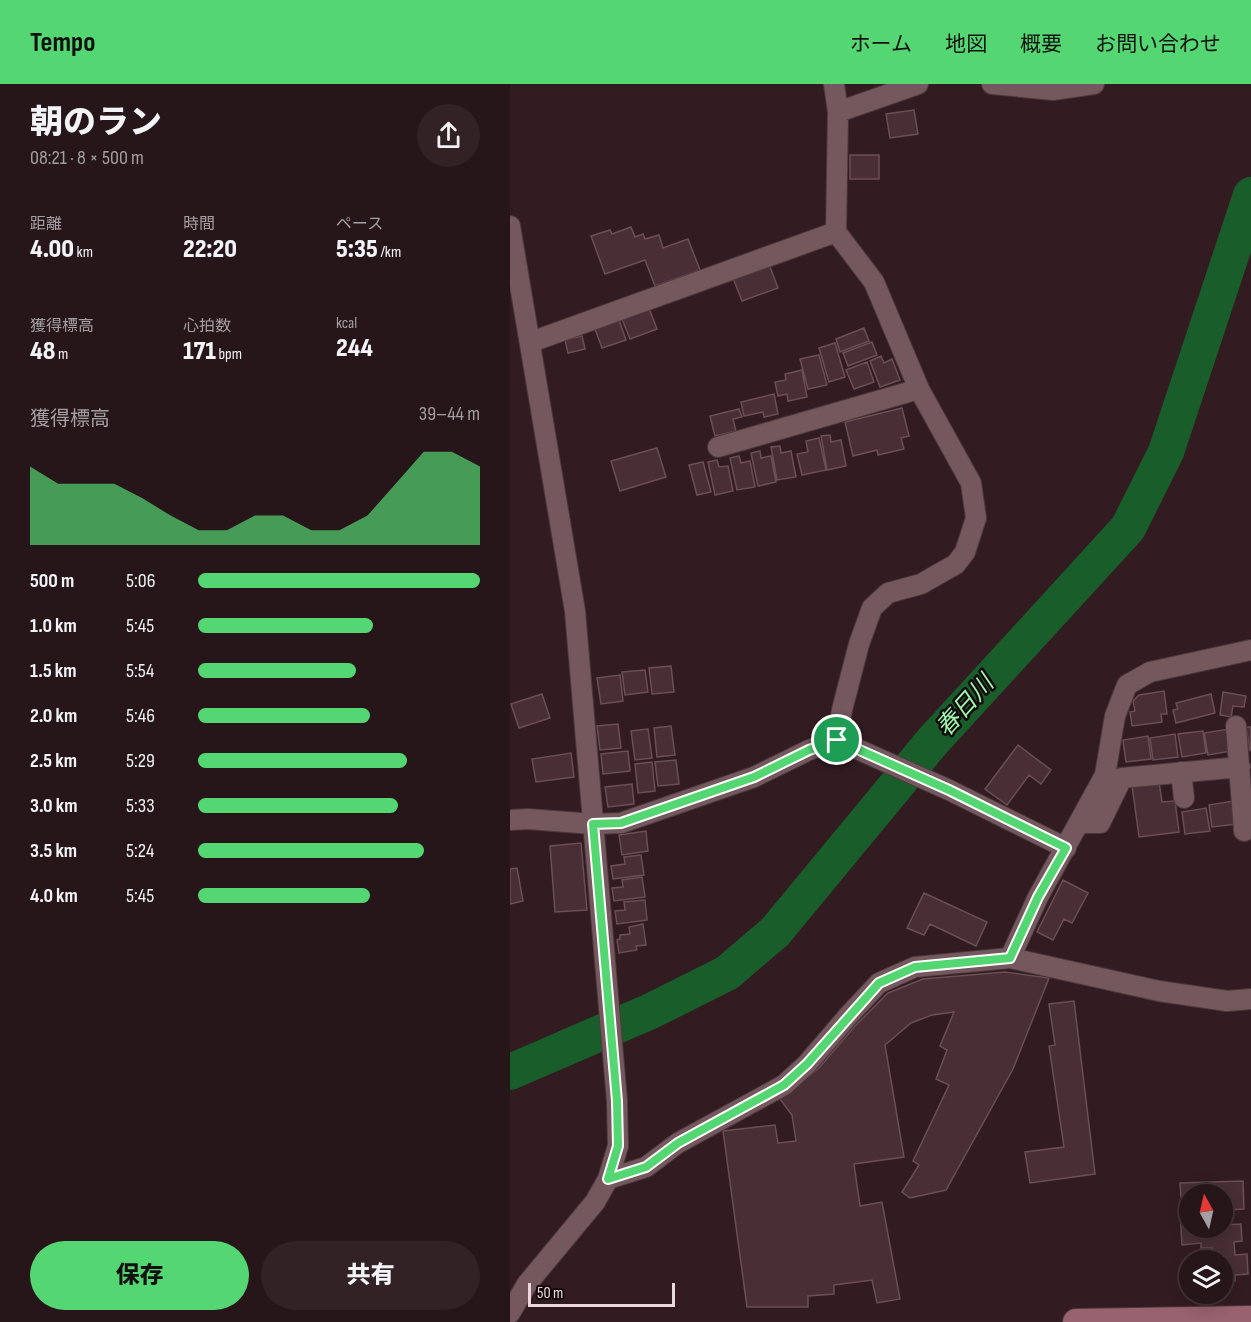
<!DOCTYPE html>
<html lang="ja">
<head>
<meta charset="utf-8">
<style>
  :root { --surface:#261519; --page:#322226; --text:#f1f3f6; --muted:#a49fa2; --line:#423438; --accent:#54d672 }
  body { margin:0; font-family:"Sofia Sans Condensed","Noto Sans JP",sans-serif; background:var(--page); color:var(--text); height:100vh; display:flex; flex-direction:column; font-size:22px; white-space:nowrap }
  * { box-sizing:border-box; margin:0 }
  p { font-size:20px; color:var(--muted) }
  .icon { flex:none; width:33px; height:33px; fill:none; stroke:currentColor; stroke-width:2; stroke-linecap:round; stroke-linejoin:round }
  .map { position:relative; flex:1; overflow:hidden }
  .side { display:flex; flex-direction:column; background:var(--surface); width:510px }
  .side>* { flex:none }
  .needle { width:39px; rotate:352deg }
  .tools { position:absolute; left:669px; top:1100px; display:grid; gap:12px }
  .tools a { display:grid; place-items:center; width:54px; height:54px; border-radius:50%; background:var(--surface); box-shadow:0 3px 15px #0003,0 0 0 2px var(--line); font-size:30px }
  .scale { position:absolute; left:18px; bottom:15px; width:147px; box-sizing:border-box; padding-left:6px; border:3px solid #e9d9dc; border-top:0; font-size:16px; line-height:21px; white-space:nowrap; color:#e9d9dc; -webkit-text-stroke:4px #14090c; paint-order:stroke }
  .pin { position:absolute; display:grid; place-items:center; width:51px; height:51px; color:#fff; margin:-26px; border:3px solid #fff; border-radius:50%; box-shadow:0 2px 6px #0007 }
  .round { display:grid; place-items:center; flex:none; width:63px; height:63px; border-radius:32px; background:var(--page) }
  .headline { display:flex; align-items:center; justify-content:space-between; height:102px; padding:0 30px }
  h1 { font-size:33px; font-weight:800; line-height:45px }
  .stats { display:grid; grid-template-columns:repeat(3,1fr); gap:9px; height:102px; padding:6px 30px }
  .stats div { display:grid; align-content:center }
  .stats b { font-size:26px; font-weight:800 }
  .stats small { font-size:16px; font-weight:400 }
  .stats p { font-size:16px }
  .chart { height:168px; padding:12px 30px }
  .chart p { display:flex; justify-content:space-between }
  .chart svg { width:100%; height:108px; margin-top:6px; fill:var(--accent); opacity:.7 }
  .action { display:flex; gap:12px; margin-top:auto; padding:12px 30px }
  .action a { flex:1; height:69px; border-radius:36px; background:var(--accent); color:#111; font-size:24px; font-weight:800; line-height:69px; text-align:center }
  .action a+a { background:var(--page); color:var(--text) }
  ul { padding:0 30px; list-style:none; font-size:20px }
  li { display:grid; grid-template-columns:96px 72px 1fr; align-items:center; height:45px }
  li i { height:15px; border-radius:8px; background:var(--accent) }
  header { display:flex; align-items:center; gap:36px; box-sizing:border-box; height:84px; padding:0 30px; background:var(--accent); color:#111 }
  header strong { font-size:28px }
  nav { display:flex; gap:33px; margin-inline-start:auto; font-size:21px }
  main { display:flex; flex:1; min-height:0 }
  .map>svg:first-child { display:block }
</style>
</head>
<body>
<header>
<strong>Tempo</strong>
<nav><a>ホーム</a><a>地図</a><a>概要</a><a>お問い合わせ</a></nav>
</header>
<main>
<section class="side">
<div class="headline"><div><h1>朝のラン</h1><p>08:21 · 8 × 500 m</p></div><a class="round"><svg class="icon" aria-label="share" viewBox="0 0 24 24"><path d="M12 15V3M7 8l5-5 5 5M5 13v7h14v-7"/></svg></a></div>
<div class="stats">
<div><p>距離</p><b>4.00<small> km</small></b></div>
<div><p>時間</p><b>22:20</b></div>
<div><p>ペース</p><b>5:35<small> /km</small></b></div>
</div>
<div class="stats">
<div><p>獲得標高</p><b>48<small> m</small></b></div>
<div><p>心拍数</p><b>171<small> bpm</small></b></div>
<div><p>kcal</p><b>244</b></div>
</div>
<div class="chart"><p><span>獲得標高</span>39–44 m</p>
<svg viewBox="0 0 160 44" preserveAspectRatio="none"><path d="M0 44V12L10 19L20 19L30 19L40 25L50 32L60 38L70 38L80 32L90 32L100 38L110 38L120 32L130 19L140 6L150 6L160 12V44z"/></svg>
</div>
<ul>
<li><b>500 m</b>5:06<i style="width:100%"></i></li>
<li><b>1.0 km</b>5:45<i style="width:62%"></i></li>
<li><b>1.5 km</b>5:54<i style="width:56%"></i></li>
<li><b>2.0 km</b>5:46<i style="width:61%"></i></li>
<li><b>2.5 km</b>5:29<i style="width:74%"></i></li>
<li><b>3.0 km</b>5:33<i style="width:71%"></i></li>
<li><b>3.5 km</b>5:24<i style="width:80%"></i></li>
<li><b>4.0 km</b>5:45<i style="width:61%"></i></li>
</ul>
<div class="action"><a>保存</a><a>共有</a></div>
</section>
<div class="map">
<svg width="741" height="1238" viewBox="0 0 741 1238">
  <rect width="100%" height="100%" fill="#331c21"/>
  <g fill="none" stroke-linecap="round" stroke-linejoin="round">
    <!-- river -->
    <path stroke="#185d2a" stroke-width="36" d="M0 988 141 927 217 889 265 848 422 658 618 444 656 368 741 111"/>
  </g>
  <!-- building -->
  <path fill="#482f35" stroke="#6a4f55" stroke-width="1.5" d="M404 26 408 50 380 54 376 30Z
    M340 71H369V95H340Z
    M121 143 125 153 133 150 135 155 149 151 153 164 178 155 190 186 145 202 135 176 95 190 81 152 100 146 102 150Z
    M259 180 268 204 232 217 223 194Z
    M139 224 147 245 120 255 112 235Z
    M109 236 116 256 92 264 85 245Z
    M354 244 359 257 330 268 326 255Z
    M72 252 75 265 58 269 55 256Z
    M362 258 367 271 338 282 333 269Z
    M325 259 335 293 319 298 309 264Z
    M309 271 317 301 298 305 290 275Z
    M371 272 374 279 382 275 390 296 370 303 360 277Z
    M357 278 364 298 344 305 336 286Z
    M292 286 297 313 278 317 277 310 268 312 265 298 276 296 275 290Z
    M264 310 268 330 254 333 253 328 234 332 231 318Z
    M392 324 399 352 391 354 394 365 368 371 367 366 343 372 335 338Z
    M229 325 232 333 223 335 226 347 205 352 200 332Z
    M320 351 321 358 331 356 336 382 317 386 311 352Z
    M309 354 316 386 292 391 287 370 298 368 296 357Z
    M270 362 271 369 281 367 286 393 267 396 261 363Z
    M147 364 156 393 110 407 101 377Z
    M250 367 251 374 261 372 266 398 248 402 241 369Z
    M229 372 231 379 240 377 245 403 227 406 220 374Z
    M207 376 209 383 218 382 223 407 205 411 198 378Z
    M193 378 201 408 187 411 179 381Z
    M161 582 164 608 142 610 139 584Z
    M135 586 138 608 115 611 112 588Z
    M110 591 113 617 91 620 87 594Z
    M654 607 657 630H651L652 638 622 642 620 628 625 627 623 617 629 611Z
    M713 608 736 612 734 623 723 622 721 633 710 631Z
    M32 610 40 634 9 644 1 620Z
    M701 610 705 629 666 639 663 626 668 625 666 619Z
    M108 640 111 664 90 666 87 642Z
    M161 642 165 671 147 673 144 644Z
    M736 643H741V665L740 666Z
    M138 645 142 674 125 676 121 647Z
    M719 645 722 667 698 671 694 649Z
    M693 647 696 669 672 673 668 650Z
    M665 650 668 673 643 676 640 654Z
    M638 652 641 675 616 678 613 656Z
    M508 661 541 686 531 700 519 691 497 721 475 705Z
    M118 667 120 687 93 690 91 670Z
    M61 669 64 693 26 698 22 675Z
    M166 676 169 700 148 702 145 678Z
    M142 678 145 707 128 709 125 680Z
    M649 698 652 718 665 717 669 748 629 753 622 701Z
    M122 700 124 720 98 723 95 703Z
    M723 717 726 740 702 743 699 721Z
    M696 724 700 747 675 750 672 728Z
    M136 747 138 767 112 771 109 751Z
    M71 759 77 826 45 828 40 762Z
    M131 771 134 791 103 795 101 782 115 780 114 773Z
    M7 784 13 817 0 820V785Z
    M132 793 135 813 104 817 102 804 113 803 112 796Z
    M553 796 578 809 562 839 554 835 543 856 527 848Z
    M414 809 477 838 466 862 420 840 414 851 397 844Z
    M135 816 137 836 107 840 105 827 115 826 114 818Z
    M133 840 136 861 126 862 127 866 109 869 107 856 110 855V851L120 850 119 843Z
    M495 888 539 894 503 985 436 1106 400 1114 392 1108 409 1081 403 1077 439 1001 426 995 437 966 430 962 444 928 422 931 401 939 375 961 394 1073 344 1080 350 1122 372 1118 390 1215 367 1219 362 1196 324 1201V1210L298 1212V1223H237L213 1047 265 1041 268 1059 286 1057 282 1031 270 1015 309 984 345 942 378 909 413 895Z
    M564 917 585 1090 520 1099 515 1068 554 1063 539 962 545 961 539 920Z
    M733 1097 734 1125 718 1126 717 1114H712V1110H680V1116H671L670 1099Z
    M680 1125V1143H712V1141L731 1140 732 1157 724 1158 725 1171 737 1170 738 1190 725 1191V1197H712V1176H698V1173H710L709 1168H702V1164H691V1159L672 1161 670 1126Z"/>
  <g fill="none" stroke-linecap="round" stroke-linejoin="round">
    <!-- minor casing -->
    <g stroke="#4c393d" stroke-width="22">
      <path id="minor" d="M324 0 328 28 326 148 364 198 409 305 461 399 466 434 455 468 446 480 411 500 378 509 362 524 349 560 332 626 327 656
        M482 0 543 6 584 0
        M328 28 408 0
        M0 142 65 527 107 1017 108 1062 98 1095 85 1118 17 1200 0 1229
        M21 258 326 148
        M208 363 409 305
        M726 642 734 747
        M671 688 674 714
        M0 736 18 735 83 740 111 739 244 693 299 666 327 656 439 706 556 764
        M569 739H590L612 694 730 683
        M500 874 528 813 595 691 605 632 617 601 640 588 741 566
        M98 1095 136 1083 168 1059 274 1001 297 980 339 931 369 899 405 883 500 874 649 907 717 917 741 915"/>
    </g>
    <!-- major casing -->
    <g stroke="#4c393d" stroke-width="28">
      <path id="major" d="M566 1238 741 1235"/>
    </g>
    <!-- minor -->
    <use href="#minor" stroke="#74585e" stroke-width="20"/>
    <!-- major -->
    <use href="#major" stroke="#98626e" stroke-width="26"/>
  </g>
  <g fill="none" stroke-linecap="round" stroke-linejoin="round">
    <!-- route casing -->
    <g stroke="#fff" stroke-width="12">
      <path id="route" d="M327 656 439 706 556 764 528 813 500 874 405 883 369 899 297 980 274 1001 168 1059 136 1083 98 1095 108 1062 107 1017 83 740 111 739 244 693 299 666Z"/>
    </g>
    <!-- route -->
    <use href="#route" stroke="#54d672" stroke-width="8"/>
  </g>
  <g text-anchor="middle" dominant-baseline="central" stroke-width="5" stroke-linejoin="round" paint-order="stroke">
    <!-- water labels -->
    <g font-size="24" font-style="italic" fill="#9bf6a9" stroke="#14090c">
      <text transform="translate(455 622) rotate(-48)">春日川</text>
    </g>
  </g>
</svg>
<div class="tools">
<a><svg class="needle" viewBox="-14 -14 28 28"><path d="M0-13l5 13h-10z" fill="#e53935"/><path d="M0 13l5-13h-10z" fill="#a49fa2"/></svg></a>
<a><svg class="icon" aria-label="layers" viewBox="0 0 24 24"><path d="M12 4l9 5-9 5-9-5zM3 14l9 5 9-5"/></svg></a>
</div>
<div class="scale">50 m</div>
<div class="pin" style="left:327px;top:656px;background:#1e9e55"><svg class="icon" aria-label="arrive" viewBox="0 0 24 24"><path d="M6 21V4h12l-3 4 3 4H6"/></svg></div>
</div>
</main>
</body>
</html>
